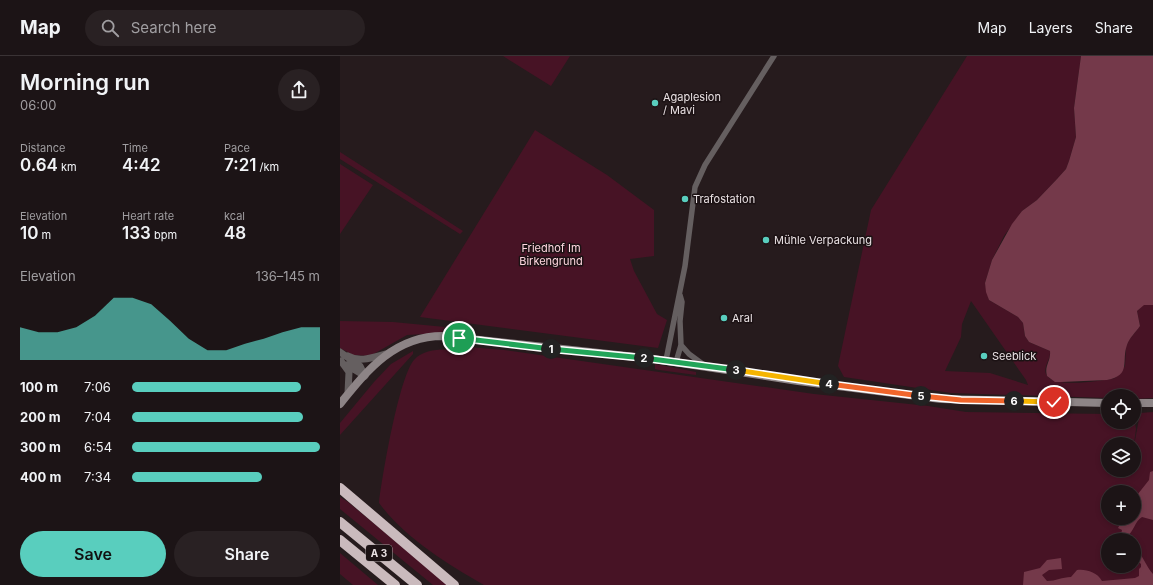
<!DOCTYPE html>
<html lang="en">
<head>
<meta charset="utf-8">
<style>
  :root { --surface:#1c1416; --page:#292123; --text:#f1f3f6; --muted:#a09ea1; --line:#3a3335; --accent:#59cebe }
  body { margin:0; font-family:Inter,sans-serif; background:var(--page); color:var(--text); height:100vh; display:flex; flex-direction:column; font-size:15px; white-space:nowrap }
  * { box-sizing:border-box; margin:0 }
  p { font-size:13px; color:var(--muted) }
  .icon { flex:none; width:22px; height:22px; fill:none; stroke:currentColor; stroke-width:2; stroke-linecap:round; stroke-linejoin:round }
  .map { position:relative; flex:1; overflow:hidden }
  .details { display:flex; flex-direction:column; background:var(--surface); width:340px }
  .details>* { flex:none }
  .tools { position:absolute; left:761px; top:333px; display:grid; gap:8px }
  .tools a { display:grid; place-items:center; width:40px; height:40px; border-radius:50%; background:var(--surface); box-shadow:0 2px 6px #0003,0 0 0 1px var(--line); font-size:20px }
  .pin { position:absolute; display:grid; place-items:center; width:34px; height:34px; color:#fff; margin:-17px; border:2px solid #fff; border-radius:50%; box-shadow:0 1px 4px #0007 }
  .km { position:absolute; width:20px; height:20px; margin:-10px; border-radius:50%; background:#222; color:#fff; font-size:11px; line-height:20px; text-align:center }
  .round { display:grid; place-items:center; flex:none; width:42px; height:42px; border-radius:21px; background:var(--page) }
  .overview { display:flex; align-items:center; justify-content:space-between; height:68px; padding:0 20px }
  h1 { font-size:22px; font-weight:600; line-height:30px }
  .metrics { display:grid; grid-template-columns:repeat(3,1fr); gap:6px; height:68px; padding:4px 20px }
  .metrics div { display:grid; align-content:center }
  .metrics b { font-size:17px; font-weight:600 }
  .metrics small { font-size:11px; font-weight:400 }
  .metrics p { font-size:11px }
  .chart { height:112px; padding:8px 20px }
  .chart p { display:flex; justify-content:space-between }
  .chart svg { width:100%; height:72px; margin-top:4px; fill:var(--accent); opacity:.7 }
  .cta { display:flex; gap:8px; margin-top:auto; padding:8px 20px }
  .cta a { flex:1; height:46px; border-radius:24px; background:var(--accent); color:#111; font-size:16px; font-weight:600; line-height:46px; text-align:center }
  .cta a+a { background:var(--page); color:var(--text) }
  ul { padding:0 20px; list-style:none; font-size:13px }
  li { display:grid; grid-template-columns:64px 48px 1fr; align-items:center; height:30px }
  li i { height:10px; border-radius:5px; background:var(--accent) }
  header { display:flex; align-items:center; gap:24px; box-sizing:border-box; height:56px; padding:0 20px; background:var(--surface); border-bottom:1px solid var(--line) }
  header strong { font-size:19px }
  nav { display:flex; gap:22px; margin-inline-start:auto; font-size:14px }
  .search { width:280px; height:36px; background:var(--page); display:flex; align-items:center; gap:10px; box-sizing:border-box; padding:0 14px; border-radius:22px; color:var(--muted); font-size:15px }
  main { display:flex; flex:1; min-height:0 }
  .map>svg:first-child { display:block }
</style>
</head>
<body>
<header>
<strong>Map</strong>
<div class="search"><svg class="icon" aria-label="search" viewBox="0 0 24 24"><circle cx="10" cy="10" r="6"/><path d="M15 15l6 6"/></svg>Search here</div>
<nav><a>Map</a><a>Layers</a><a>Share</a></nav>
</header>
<main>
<section class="details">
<div class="overview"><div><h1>Morning run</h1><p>06:00</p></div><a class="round"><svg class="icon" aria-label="share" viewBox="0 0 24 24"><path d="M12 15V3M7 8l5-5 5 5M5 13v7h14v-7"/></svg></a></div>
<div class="metrics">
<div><p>Distance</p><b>0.64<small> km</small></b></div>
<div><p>Time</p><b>4:42</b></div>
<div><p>Pace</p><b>7:21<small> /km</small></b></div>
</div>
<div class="metrics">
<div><p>Elevation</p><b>10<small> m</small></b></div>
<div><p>Heart rate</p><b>133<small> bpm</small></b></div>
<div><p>kcal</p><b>48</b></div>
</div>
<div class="chart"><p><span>Elevation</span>136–145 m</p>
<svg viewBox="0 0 160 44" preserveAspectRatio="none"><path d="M0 44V24L10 27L20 27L30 24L40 17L50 6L60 6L70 10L80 20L90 31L100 38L110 38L120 34L130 31L140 27L150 24L160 24V44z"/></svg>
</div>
<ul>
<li><b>100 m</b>7:06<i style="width:90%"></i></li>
<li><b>200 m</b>7:04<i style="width:91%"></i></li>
<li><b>300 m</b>6:54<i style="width:100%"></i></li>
<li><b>400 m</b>7:34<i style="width:69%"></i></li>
</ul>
<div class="cta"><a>Save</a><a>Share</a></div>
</section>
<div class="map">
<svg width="813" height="529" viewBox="0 0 813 529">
  <rect width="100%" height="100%" fill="#261b1d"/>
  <!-- green -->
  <path fill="#471325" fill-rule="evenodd" d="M163 0H230L211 30Z
    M627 0H741L734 52 736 81 729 105 726 113 717 123 697 144 682 155 664 180 652 204 645 227 649 244 678 261 683 267 685 280 689 286 710 295C711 303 703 311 706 318 712 333 761 325 775 322L785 310 786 291 789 284 800 270 797 255 803 249H813V342L794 343V340H768V342L611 337 504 321 498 310 531 154ZM631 245 686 324 688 329 650 317 605 315 621 281 622 268Z
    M195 74 267 119 314 154V200L290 203 294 215 317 258 327 264 318 292 80 261Z
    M0 96 123 175 120 178 0 103Z
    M0 108 33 129 0 178Z
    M0 265 53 266 105 271 102 277 67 279 30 300 13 299 0 292Z
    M118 290 164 294 474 338 588 350 626 356 768 358V366H794V361L796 373 794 388H768V414H794V390L800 357 813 356V529H144C106 507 65 482 39 447 42 421 59 321 74 304 84 292 104 293 117 294ZM768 436H794V462H768ZM768 484H794V510H768Z
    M73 295V298L0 379V367L34 326 51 308Z
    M315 308 356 316V319L319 314 315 313Z
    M0 441 8 446 108 529H93L0 453Z
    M0 497 38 529H13L0 518Z"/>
  <!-- water -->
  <path fill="#74394a" d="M741 0H813V249H804L797 255 800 270C796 276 789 282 787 289 781 305 792 319 767 324L721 326H715L707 320C704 310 711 305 710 295L689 286 685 280 683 267 678 261 649 244 646 236 645 227 652 204 672 168 682 155 697 144 717 123 726 113 729 105 736 81 734 52Z
    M813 415V464L802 461C794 466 794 476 787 480L784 477 781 478 782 474 778 472 783 462H794V443L809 424 810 416Z
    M794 492C802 496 806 511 813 518V529H683L684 516 700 512 707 504 721 502 722 513 709 514 702 519 707 525C716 525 722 521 731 521L737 514C746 513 757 516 762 525L795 522 799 520V513L801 511V508L794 502Z"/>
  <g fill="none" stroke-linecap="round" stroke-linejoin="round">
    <!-- minor -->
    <path stroke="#655f60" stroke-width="5.5" d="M341 289 349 298 364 309
      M326 304 345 210 355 131 365 109 434 0
      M336 306 341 289 340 265 342 246 340 239"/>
    <!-- tertiary -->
    <path stroke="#655f60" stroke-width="7" d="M0 296 20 310 25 320
      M8 300C20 307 34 301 46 298
      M1 305 9 316 8 337
      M7 309 25 320"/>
    <!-- secondary -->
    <path stroke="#8d8486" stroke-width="8" d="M794 347H813
      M0 348C28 313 55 280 103 280L314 303 458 325 601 343 768 347"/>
    <!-- motorway -->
    <path stroke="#cababd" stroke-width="10" d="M0 432 114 529
      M0 466 77 529
      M0 484 55 529"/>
  </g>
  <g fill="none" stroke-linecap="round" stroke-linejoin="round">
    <!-- split-1 casing -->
    <g stroke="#fff" stroke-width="8">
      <path id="split-1" d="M119 282 211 293"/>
    </g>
    <!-- split-2 casing -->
    <g stroke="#fff" stroke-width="8">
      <path id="split-2" d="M211 293 304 302"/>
    </g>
    <!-- split-3 casing -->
    <g stroke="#fff" stroke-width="8">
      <path id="split-3" d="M304 302 396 314"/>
    </g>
    <!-- split-4 casing -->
    <g stroke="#fff" stroke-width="8">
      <path id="split-4" d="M396 314 489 328"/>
    </g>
    <!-- split-5 casing -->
    <g stroke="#fff" stroke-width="8">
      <path id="split-5" d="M489 328 581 340"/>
    </g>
    <!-- split-6 casing -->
    <g stroke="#fff" stroke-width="8">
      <path id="split-6" d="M581 340 621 344 674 345"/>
    </g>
    <!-- split-7 casing -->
    <g stroke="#fff" stroke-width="8">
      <path id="split-7" d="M674 345 714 346"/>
    </g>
    <!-- split-1 -->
    <use href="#split-1" stroke="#22a559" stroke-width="5"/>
    <!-- split-2 -->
    <use href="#split-2" stroke="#22a559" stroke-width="5"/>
    <!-- split-3 -->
    <use href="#split-3" stroke="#22a559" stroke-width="5"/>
    <!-- split-4 -->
    <use href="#split-4" stroke="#f5b400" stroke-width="5"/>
    <!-- split-5 -->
    <use href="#split-5" stroke="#f0652b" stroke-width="5"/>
    <!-- split-6 -->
    <use href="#split-6" stroke="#f0652b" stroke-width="5"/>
    <!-- split-7 -->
    <use href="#split-7" stroke="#f5b400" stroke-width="5"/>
  </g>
  <!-- markers -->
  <g fill="#59cebe" stroke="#1c1214" stroke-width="1.5">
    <circle cx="315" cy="47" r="4"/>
    <circle cx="345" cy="143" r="4"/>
    <circle cx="426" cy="184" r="4"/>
    <circle cx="384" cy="262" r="4"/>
    <circle cx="644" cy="300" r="4"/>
  </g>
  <g text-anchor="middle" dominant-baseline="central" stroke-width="3" stroke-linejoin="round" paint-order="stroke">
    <!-- shield labels -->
    <rect fill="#1c1214" stroke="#aca3a5" stroke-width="1" x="26" y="489" width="26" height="16" rx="3"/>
    <g font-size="10" font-weight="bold" fill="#e9e1e3">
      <text x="39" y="497">A 3</text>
    </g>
    <!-- poi labels -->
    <g font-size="11" fill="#e9e1e3" stroke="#1c1214" text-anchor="start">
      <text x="323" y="41">Agaplesion<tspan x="323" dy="13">/ Mavi</tspan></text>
      <text x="353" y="143">Trafostation</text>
      <text x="434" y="184">Mühle Verpackung</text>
      <text x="392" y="262">Aral</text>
      <text x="652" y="300">Seeblick</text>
    </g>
    <!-- park labels -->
    <g font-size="11" fill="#fed6df" stroke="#1c1214">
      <text x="211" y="192">Friedhof Im<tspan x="211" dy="13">Birkengrund</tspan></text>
    </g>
  </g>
</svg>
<div class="tools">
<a><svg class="icon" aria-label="locate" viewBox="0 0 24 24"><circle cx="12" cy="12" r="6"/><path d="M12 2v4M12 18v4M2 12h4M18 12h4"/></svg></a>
<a><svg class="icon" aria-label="layers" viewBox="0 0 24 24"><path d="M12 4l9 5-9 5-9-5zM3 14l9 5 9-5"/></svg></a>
<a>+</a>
<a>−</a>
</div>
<div class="pin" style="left:119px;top:282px;background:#1e9e55"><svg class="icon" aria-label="arrive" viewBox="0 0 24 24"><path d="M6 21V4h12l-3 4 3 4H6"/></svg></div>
<div class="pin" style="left:714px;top:346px;background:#d93025"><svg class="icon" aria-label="check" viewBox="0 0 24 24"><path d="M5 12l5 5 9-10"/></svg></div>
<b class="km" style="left:211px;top:293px">1</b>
<b class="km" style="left:304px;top:302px">2</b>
<b class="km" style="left:396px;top:314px">3</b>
<b class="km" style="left:489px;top:328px">4</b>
<b class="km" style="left:581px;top:340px">5</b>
<b class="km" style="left:674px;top:345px">6</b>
</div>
</main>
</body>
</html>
